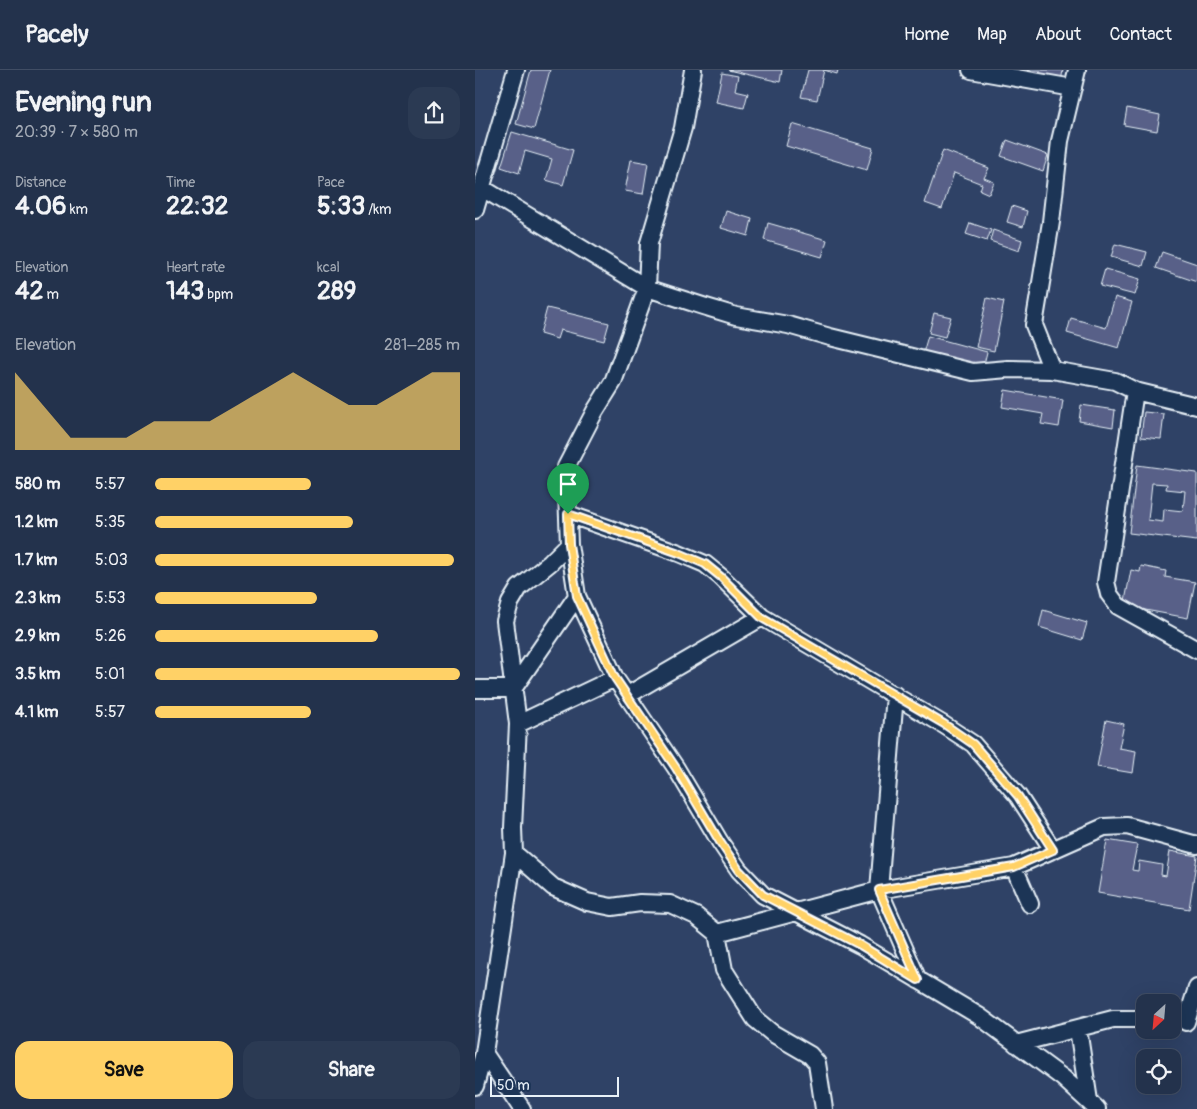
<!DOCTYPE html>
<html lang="en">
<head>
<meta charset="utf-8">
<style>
  :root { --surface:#23324c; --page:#2b3a53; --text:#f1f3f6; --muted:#a3aab5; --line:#404d64; --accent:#ffd166 }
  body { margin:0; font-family:Pangolin,sans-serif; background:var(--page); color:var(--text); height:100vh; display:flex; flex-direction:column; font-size:19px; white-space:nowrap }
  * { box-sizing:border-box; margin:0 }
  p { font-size:16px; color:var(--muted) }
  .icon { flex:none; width:28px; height:28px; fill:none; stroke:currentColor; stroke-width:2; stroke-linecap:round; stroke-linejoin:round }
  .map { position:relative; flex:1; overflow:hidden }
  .drawer { display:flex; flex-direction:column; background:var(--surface); width:475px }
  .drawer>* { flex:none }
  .needle { width:32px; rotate:206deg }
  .buttons { position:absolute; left:661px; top:924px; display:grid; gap:10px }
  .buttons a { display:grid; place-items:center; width:45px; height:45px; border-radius:10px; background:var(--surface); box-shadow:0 5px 20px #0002,0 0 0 1px var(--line); font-size:25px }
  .scale { position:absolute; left:15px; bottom:12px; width:129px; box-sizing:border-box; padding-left:5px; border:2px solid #e8f1f8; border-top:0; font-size:14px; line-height:18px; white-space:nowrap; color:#e8f1f8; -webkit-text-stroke:4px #1d3557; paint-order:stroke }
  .pin { position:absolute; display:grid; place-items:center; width:42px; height:42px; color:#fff; margin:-51px -21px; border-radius:50% 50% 50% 0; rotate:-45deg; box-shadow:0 0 5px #0007 }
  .pin .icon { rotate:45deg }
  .round { display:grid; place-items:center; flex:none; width:52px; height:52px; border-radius:15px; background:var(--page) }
  .head { display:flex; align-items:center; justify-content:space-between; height:85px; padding:0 15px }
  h1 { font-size:28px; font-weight:700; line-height:38px }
  .figures { display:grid; grid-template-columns:repeat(3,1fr); gap:8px; height:85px; padding:5px 15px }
  .figures div { display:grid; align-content:center }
  .figures b { font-size:25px; font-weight:700 }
  .figures small { font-size:14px; font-weight:400 }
  .figures p { font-size:14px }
  .chart { height:140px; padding:10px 15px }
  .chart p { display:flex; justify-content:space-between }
  .chart svg { width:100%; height:90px; margin-top:5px; fill:var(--accent); opacity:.7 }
  .button { display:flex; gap:10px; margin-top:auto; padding:10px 15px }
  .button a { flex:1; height:58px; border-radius:15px; background:var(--accent); color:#111; font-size:20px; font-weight:700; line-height:58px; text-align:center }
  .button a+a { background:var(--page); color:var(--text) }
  ul { padding:0 15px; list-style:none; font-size:16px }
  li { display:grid; grid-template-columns:80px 60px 1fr; align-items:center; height:38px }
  li i { height:12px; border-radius:6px; background:var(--accent) }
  header { display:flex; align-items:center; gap:30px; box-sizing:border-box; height:70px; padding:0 25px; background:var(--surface); border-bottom:1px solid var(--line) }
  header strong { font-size:24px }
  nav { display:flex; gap:28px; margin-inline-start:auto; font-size:18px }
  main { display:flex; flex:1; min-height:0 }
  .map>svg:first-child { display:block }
</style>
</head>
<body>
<header>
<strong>Pacely</strong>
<nav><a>Home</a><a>Map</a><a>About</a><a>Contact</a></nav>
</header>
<main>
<section class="drawer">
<div class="head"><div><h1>Evening run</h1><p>20:39 · 7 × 580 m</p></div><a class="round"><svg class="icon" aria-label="share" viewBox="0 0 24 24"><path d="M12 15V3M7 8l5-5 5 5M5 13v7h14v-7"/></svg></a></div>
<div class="figures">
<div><p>Distance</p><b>4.06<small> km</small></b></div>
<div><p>Time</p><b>22:32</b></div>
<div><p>Pace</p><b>5:33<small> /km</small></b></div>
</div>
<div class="figures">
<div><p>Elevation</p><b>42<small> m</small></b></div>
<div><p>Heart rate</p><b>143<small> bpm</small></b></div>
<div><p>kcal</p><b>289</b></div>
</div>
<div class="chart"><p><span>Elevation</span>281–285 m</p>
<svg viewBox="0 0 160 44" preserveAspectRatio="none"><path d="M0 44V6L10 22L20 38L30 38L40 38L50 30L60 30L70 30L80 22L90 14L100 6L110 14L120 22L130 22L140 14L150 6L160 6V44z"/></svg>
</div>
<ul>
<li><b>580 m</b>5:57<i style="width:51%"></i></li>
<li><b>1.2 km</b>5:35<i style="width:65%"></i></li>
<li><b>1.7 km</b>5:03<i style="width:98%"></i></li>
<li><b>2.3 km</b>5:53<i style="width:53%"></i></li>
<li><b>2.9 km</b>5:26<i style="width:73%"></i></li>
<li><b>3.5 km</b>5:01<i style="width:100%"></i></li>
<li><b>4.1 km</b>5:57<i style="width:51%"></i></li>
</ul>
<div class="button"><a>Save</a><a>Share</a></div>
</section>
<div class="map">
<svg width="722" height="1039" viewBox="0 0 722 1039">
  <rect width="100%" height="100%" fill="#2f4266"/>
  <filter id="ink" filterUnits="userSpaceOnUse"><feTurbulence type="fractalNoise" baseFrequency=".02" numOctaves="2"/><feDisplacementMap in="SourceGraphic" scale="10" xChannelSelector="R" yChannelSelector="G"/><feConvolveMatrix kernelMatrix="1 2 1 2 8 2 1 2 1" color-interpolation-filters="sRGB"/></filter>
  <g filter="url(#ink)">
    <!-- building -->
    <path fill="#586188" stroke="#e8f1f8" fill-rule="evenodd" d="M56 0H75L59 59 41 54Z
      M253 0H307L305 12Z
      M333 0H363L362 4 349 0 342 30 326 27Z
      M552 0H588L586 12 552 6Z
      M247 3 263 6 260 20 273 23 269 38 241 32Z
      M652 38 685 45 682 61 649 55Z
      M317 54 398 78 392 100 311 76Z
      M37 62 98 80 88 115 71 110 77 89 50 81 44 103 26 97Z
      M532 70 573 85 568 101 526 86Z
      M468 80 514 98 509 108 519 112 514 124 505 120 507 114 479 103 467 139 450 133Z
      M156 90 173 93 168 124 150 121Z
      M537 136 552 141 548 157 532 152Z
      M251 141 277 149 273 166 246 158Z
      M293 153 352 170 347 187 289 170Z
      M495 153 516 160 512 171 491 164Z
      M518 160 547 170 544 181 515 171Z
      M640 174 672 182 668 196 636 187Z
      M687 182 722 194V212L681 198Z
      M630 199 665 209 660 225 625 216Z
      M640 227 657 232 644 278 592 263 596 248 631 258Z
      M512 228 529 232 519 281 501 277Z
      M72 238 134 253 129 271 85 260 82 269 65 264Z
      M459 243 476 247 470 267 454 263Z
      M453 266 512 282 508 298 448 283Z
      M530 320 588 330 584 357 566 354 568 344 527 337Z
      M606 335 640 340 638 357 604 351Z
      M669 342 689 344 686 369 666 367Z
      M662 395 722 403V471L654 463ZM677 413 692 414 691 419 710 421 708 441 689 439 688 452 673 450Z
      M666 496 691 501 690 507 720 512 713 548 649 536 656 500 665 502Z
      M568 540 612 553 607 570 564 557Z
      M631 650 649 654 644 678 661 681 658 703 622 697Z
      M632 770 662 775 657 800 663 801 664 791 687 795 686 805 691 806 695 781 722 786 714 839 623 823Z"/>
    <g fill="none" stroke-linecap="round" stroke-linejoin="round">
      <!-- minor casing -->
      <g stroke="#e8f1f8" stroke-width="20">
        <path id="minor" d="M218 0 208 58 174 173 172 218 138 312 120 341 91 397 94 474 102 526 140 608 201 698 245 772 264 800 288 825 385 875 504 946 588 1008 622 1039
          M496 0 598 18
          M7 118 172 218 228 236 261 246 313 255 355 267 498 302 533 299 577 300 640 311 660 321 631 512 634 524 643 536 722 580
          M0 140 41 0
          M577 300 559 255 576 152 585 71 602 0
          M660 321 722 336
          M93 444 204 483 230 494 246 507 287 547 469 655 498 674 543 726 578 780
          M0 619H38L102 526
          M153 625 287 547
          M420 625 404 820 443 910
          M43 654 140 608
          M39 783 78 817 112 832 137 837 165 833 195 834 221 846 242 863 249 900 280 949 297 963 335 985 342 993 349 1039
          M539 797 555 834
          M242 863 404 820 539 797 629 757 652 756 722 775
          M711 952 722 918
          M603 959 614 1031
          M541 974 638 949H670
          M9 983 47 1039
          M0 1016 9 983 39 783 38 758 43 654 30 551 35 533 44 518 75 493 94 474"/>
      </g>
      <!-- minor -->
      <use href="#minor" stroke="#1d3557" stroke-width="16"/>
    </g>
  </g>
  <g fill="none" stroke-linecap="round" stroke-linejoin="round" filter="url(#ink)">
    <!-- route casing -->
    <g stroke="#fff" stroke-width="10">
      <path id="route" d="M93 444 204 483 230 494 246 507 287 548 469 654 498 674 543 726 578 780 539 797 404 820 443 910 385 875 288 825 264 800 245 772 201 698 140 608 102 526 94 474Z"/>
    </g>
    <!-- route -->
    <use href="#route" stroke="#ffd166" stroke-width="6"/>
  </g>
</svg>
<div class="buttons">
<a><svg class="needle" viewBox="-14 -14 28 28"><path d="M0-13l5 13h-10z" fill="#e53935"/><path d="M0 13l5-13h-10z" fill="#a3aab5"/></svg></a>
<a><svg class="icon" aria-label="locate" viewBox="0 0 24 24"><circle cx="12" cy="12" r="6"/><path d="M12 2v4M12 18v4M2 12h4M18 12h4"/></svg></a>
</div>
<div class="scale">50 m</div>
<div class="pin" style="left:93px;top:444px;background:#1e9e55"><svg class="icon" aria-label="arrive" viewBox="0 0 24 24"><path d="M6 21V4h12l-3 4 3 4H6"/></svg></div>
</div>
</main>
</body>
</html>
